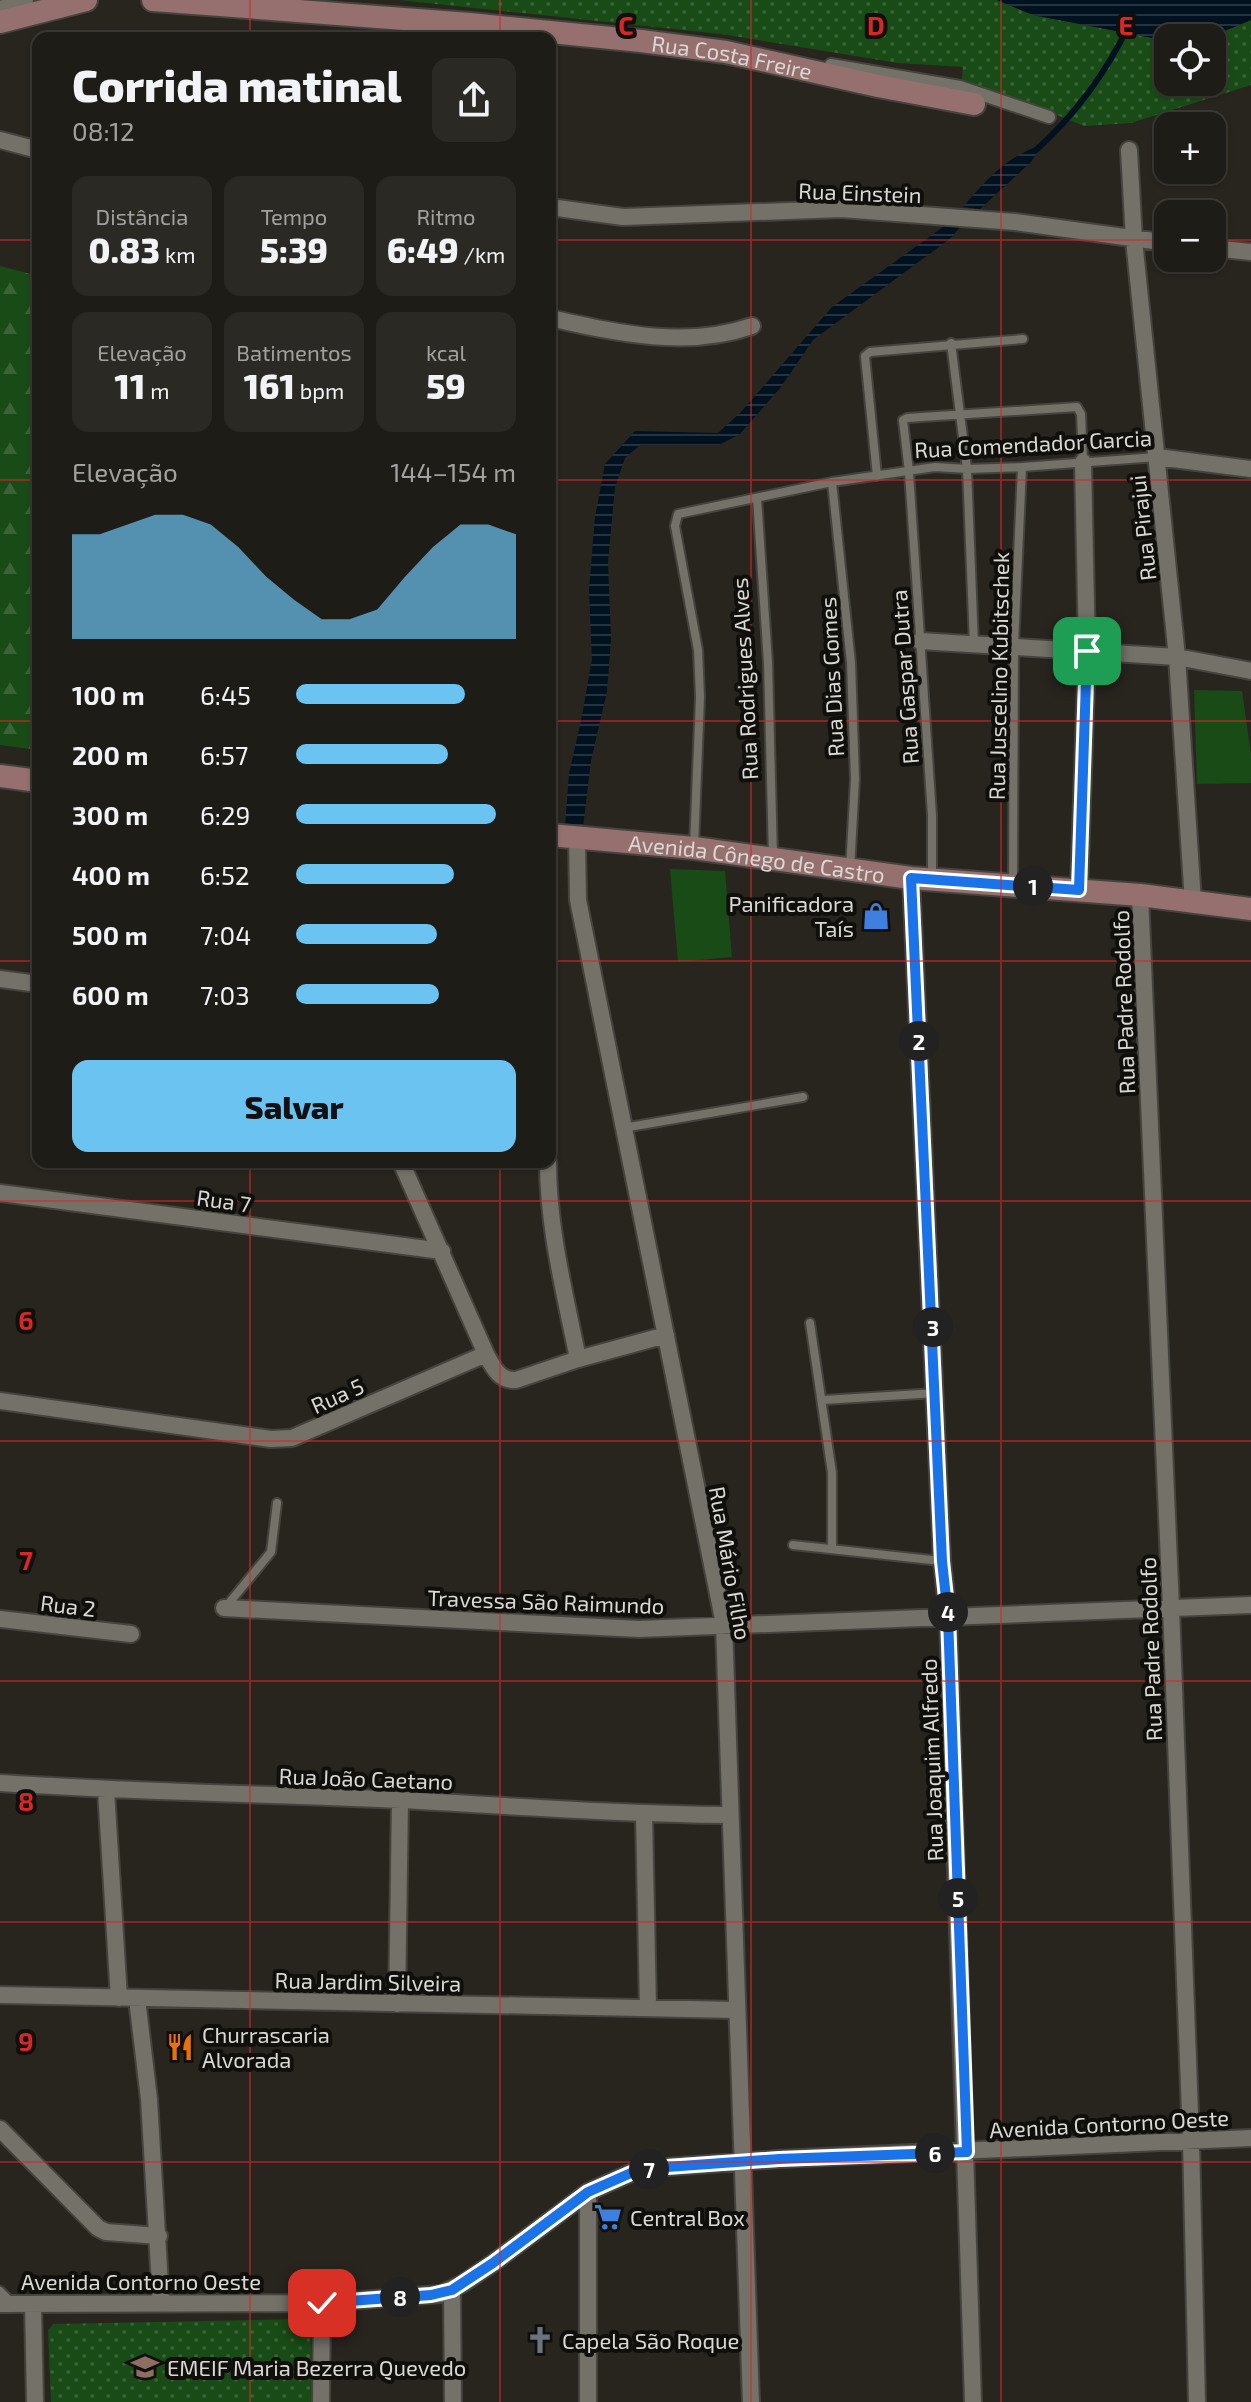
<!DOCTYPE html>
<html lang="pt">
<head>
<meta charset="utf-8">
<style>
  :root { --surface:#1e1c17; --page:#2b2924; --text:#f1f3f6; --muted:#a1a1a1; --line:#3c3a36; --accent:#6bc3f2 }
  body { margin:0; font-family:"Exo 2",sans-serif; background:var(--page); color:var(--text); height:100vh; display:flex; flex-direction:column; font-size:30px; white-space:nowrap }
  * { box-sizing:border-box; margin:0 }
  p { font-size:26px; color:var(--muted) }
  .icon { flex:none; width:44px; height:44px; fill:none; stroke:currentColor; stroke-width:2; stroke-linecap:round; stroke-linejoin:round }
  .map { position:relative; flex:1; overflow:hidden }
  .side { position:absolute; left:32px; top:32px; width:524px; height:1136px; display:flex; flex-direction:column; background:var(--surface); border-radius:16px; box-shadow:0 2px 6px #0004,0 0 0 2px var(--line) }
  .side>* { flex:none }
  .tools { position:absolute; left:1154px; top:24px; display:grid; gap:16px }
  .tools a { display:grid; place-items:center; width:72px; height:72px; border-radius:16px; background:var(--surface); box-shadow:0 2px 6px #0004,0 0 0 2px var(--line); font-size:40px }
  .pin { position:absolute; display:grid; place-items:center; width:68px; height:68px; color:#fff; margin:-34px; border-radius:16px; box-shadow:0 4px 12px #0006 }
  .km { position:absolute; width:40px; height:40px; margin:-20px; border-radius:50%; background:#222; color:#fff; font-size:22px; line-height:40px; text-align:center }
  .round { display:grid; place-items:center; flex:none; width:84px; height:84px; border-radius:16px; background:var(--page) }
  .overview { display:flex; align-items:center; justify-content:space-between; height:136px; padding:0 40px }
  h1 { font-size:44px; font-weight:800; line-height:60px }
  .stats { display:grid; grid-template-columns:repeat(3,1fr); gap:12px; height:136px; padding:8px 40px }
  .stats div { display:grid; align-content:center; border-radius:16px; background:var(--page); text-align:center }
  .stats b { font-size:34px; font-weight:800 }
  .stats small { font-size:22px; font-weight:400 }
  .stats p { font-size:22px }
  .chart { height:224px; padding:16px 40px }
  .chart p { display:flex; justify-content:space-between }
  .chart svg { width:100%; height:144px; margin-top:8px; fill:var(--accent); opacity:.7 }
  .cta { display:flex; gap:16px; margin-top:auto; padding:16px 40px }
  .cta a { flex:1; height:92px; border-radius:16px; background:var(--accent); color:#111; font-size:32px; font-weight:800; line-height:92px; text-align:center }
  ul { padding:0 40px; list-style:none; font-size:26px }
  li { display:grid; grid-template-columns:128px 96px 1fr; align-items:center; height:60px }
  li i { height:20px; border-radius:10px; background:var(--accent) }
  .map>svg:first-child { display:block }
</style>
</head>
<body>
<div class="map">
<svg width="1251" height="2402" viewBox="0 0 1251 2402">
  <defs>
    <pattern id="green-dots" width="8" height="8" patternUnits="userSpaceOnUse" patternTransform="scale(2)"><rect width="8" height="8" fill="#194b16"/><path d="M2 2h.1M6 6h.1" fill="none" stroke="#3a6437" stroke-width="1.8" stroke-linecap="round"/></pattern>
    <pattern id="forest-firs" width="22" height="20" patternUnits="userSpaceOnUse" patternTransform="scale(2)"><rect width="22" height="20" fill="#194b16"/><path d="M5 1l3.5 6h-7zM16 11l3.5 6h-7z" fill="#3a6437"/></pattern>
    <pattern id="water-rules" width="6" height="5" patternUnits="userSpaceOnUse" patternTransform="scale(2)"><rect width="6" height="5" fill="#00111f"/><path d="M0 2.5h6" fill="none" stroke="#25333f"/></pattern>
  </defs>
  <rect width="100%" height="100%" fill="#28251f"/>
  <!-- green -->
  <path fill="url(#green-dots)" d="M399 0H997L1033 15 1168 41V82H1212V38H1208L1251 20V85L1131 123 1084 126 1030 104 961 83 963 67 898 63 721 34Z
    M301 2319 311 2331V2402H51L48 2330 54 2324Z"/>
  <!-- forest -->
  <path fill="url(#forest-firs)" d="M0 266 38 276V750L0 745Z"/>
  <!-- pitch -->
  <path fill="#194b16" d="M1194 690 1242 691 1251 754V783L1197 784Z
    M670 869 725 871 732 957 678 962Z"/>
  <!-- water -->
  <path fill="url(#water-rules)" d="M997 0H1251V20L1208 38H1168V41L1033 15Z
    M1042 145 1031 162 980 209 963 207C985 181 1008 155 1042 145Z
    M950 222 963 223 951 238 813 340 781 387 740 434 719 445H640L625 458 615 487 608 562 611 639 607 691 591 761 583 827 565 826 569 774 582 716 592 659 589 590 595 517 605 464 635 431 718 433 741 412 832 307Z"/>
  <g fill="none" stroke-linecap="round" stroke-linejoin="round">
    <!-- stream -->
    <path stroke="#00111f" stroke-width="6" d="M1036 150C1076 114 1106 73 1129 25"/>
    <!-- service casing -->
    <g stroke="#45433e" stroke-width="12">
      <path id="service" d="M951 343 967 469 974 645
        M877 476 865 356 870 352 1023 339
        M832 482 851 663 855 779 850 870
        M757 498 768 663 773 857
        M694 847 700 697 698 650 675 526 678 514 832 482 935 467 967 469 1022 467 1157 457
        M932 879V816L909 472 903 420 907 418 1077 407 1081 414 1083 462
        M1013 884 1014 645 1022 467
        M623 1128 803 1097
        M810 1323 832 1473V1548
        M823 1400 936 1393
        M793 1545 941 1561
        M225 1608 271 1552 277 1503
        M0 2291 12 2303"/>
    </g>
    <!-- pedestrian casing -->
    <g stroke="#45433e" stroke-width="16">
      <path id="pedestrian" d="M0 7 27 0
        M831 65 960 87 1049 117"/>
    </g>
    <!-- minor casing -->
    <g stroke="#45433e" stroke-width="20">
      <path id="minor" d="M0 140 38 150
        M1129 150 1134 240 1177 657 1193 902
        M550 207 623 217 841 209 1015 222 1168 243
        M1212 248 1251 252
        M550 318C617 333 686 349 752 326
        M1157 457 1251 469
        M920 641 1177 657 1251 671
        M577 838 578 900 724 1624 751 2402
        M911 878 942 1561 948 1616 973 2402
        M1079 890 1087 651 1083 462
        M1140 895 1171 1608 1191 2140 1197 2402
        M0 979 38 984
        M401 1162 486 1354C493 1367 499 1381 516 1380L578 1359 666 1335
        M548 1162C548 1229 565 1294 578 1359
        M0 1193 442 1251
        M0 1401 271 1439 292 1438 486 1354
        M224 1608 639 1629 1251 1605
        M0 1619 131 1634
        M0 1783C134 1792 268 1794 402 1800 511 1806 620 1814 730 1815
        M106 1790 119 1998
        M644 1814 648 2008
        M0 1995 736 2010
        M137 1999 149 2099 161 2302
        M397 2004 400 1800
        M0 2129 98 2228 106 2232 159 2236
        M588 2192V2402
        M452 2290 453 2402
        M0 2304 322 2303 441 2294 462 2284 493 2263 588 2192 631 2173 653 2168 779 2159 1251 2138
        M33 2305 35 2402
        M321 2402 322 2303"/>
    </g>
    <!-- secondary casing -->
    <g stroke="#45433e" stroke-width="26">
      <g id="secondary">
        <path id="s1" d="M153 0 470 24 641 41 726 52 878 86 974 104"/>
        <path d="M0 22 86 0"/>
        <path d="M0 776 38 781"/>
        <path id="s2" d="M550 835 694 848 911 878 1140 895 1251 909"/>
      </g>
    </g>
    <!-- service -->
    <use href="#service" stroke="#747169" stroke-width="8"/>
    <!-- pedestrian -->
    <use href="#pedestrian" stroke="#747169" stroke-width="12"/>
    <!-- minor -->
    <use href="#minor" stroke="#747169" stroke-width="16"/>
    <!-- secondary -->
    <use href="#secondary" stroke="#95706e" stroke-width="22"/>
  </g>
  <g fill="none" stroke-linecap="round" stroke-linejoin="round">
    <!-- route casing -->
    <g stroke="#fff" stroke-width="16">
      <path id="route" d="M322 2303 431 2295 452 2290 493 2263 588 2192 631 2173 653 2168 779 2159 967 2152 948 1616 942 1561 911 878 1079 890 1087 651"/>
    </g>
    <!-- route -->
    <use href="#route" stroke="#1a73e8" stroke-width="10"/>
  </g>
  <!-- grid -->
  <path fill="none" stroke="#d62828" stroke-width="2" stroke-opacity="0.55" d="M250 0V38M500 0V38M751 0V2402M1001 0V2402M0 240H38M550 240H1168M1212 240H1251M0 480H38M550 480H1251M0 721H38M550 721H1251M0 961H38M550 961H1251M250 1162V2402M500 1162V2402M0 1201H1251M0 1441H1251M0 1681H1251M0 1922H1251M0 2162H1251"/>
  <!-- icons -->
  <defs>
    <g id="shop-bare" transform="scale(2.16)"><path d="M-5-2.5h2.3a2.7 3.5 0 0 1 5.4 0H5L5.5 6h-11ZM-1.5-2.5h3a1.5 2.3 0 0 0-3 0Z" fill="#3f7fe0" stroke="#100f0c" stroke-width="2.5" paint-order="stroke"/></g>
    <g id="restaurant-bare" transform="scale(2.16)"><path d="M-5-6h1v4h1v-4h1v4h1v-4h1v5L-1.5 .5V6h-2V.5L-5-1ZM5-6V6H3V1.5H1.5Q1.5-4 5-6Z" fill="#e8710a" stroke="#100f0c" stroke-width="2.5" paint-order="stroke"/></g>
    <g id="supermarket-bare" transform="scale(2.16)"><path d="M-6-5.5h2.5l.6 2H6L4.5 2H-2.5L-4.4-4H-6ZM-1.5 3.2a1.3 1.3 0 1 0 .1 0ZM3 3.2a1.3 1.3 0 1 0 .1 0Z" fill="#3f7fe0" stroke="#100f0c" stroke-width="2.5" paint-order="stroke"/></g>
    <g id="church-bare" transform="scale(2.16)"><path d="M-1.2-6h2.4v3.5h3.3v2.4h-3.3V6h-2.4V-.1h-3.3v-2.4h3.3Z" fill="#6b7280" stroke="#100f0c" stroke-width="2.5" paint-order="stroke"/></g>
    <g id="school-bare" transform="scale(2.16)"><path d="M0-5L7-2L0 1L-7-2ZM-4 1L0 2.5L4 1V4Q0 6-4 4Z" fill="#8d6e63" stroke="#100f0c" stroke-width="2.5" paint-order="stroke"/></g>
  </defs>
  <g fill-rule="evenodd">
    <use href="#shop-bare" x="876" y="916"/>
    <use href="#restaurant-bare" x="180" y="2047"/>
    <use href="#supermarket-bare" x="608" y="2217"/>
    <use href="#church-bare" x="540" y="2340"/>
    <use href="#school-bare" x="145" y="2367"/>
  </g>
  <g text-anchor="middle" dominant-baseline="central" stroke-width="8" stroke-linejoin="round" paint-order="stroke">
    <!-- street labels -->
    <g font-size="22" fill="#dad8d4" stroke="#100f0c">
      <text stroke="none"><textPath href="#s1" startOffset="582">Rua Costa Freire</textPath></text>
      <text transform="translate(860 192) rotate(2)">Rua Einstein</text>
      <text transform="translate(1033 443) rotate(-3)">Rua Comendador Garcia</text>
      <text transform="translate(1142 528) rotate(-96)">Rua Pirajui</text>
      <text transform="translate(998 676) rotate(-89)">Rua Juscelino Kubitschek</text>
      <text transform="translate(831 677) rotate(-93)">Rua Dias Gomes</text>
      <text transform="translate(904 677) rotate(-94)">Rua Gaspar Dutra</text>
      <text transform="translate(744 679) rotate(-93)">Rua Rodrigues Alves</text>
      <text stroke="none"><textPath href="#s2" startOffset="208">Avenida Cônego de Castro</textPath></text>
      <text transform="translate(1123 1002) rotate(-92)">Rua Padre Rodolfo</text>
      <text transform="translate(224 1200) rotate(8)">Rua 7</text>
      <text transform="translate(337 1395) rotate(-24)">Rua 5</text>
      <text transform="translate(731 1563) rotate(80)">Rua Mário Filho</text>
      <text transform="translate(546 1601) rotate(2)">Travessa São Raimundo</text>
      <text transform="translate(68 1605) rotate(7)">Rua 2</text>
      <text transform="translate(1150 1649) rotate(-92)">Rua Padre Rodolfo</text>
      <text transform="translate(931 1760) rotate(-92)">Rua Joaquim Alfredo</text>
      <text transform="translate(366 1778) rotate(2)">Rua João Caetano</text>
      <text transform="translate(368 1981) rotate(1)">Rua Jardim Silveira</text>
      <text transform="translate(1109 2123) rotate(-3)">Avenida Contorno Oeste</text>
      <text x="141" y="2281">Avenida Contorno Oeste</text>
    </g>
    <!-- poi labels -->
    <g font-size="22" fill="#dad8d4" stroke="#100f0c" text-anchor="start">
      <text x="854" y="903" text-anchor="end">Panificadora<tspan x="854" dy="25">Taís</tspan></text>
      <text x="202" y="2034">Churrascaria<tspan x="202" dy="25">Alvorada</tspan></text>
      <text x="630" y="2217">Central Box</text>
      <text x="562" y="2340">Capela São Roque</text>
      <text x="167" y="2367">EMEIF Maria Bezerra Quevedo</text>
    </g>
  </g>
  <g font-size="26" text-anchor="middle" font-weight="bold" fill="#d62828" stroke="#100f0c" stroke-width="8" stroke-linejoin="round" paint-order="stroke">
    <text x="626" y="35">C</text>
    <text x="876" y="35">D</text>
    <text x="1126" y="35">E</text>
    <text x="26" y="1330">6</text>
    <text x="26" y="1570">7</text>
    <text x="26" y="1811">8</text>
    <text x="26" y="2051">9</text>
  </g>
</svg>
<div class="tools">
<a><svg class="icon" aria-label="locate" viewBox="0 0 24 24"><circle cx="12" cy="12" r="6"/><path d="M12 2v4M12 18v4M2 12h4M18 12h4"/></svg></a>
<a>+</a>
<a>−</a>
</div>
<div class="pin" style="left:1087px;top:651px;background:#1e9e55"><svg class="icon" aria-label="arrive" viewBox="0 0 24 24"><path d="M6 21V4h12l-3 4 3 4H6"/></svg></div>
<div class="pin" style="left:322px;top:2303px;background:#d93025"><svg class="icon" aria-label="check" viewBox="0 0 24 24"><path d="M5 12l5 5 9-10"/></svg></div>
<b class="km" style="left:1033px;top:886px">1</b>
<b class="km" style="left:919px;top:1041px">2</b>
<b class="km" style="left:933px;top:1327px">3</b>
<b class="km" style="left:948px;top:1612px">4</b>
<b class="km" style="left:958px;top:1898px">5</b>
<b class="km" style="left:935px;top:2153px">6</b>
<b class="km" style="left:649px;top:2169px">7</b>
<b class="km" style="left:400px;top:2297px">8</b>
<section class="side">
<div class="overview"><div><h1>Corrida matinal</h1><p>08:12</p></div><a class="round"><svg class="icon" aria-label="share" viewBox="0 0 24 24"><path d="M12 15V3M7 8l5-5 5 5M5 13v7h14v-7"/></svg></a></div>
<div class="stats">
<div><p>Distância</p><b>0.83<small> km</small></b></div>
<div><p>Tempo</p><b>5:39</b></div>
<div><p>Ritmo</p><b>6:49<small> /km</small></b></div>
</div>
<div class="stats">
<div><p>Elevação</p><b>11<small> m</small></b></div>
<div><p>Batimentos</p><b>161<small> bpm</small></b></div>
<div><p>kcal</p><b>59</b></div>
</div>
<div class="chart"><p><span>Elevação</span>144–154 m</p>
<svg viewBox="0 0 160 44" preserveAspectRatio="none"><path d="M0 44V12L10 12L20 9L30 6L40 6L50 9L60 16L70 25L80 32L90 38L100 38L110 35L120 25L130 16L140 9L150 9L160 12V44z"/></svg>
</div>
<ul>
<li><b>100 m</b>6:45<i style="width:77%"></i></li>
<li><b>200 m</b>6:57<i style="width:69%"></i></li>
<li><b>300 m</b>6:29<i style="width:91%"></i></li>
<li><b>400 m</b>6:52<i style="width:72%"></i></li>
<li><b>500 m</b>7:04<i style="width:64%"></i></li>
<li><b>600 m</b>7:03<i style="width:65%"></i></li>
</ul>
<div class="cta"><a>Salvar</a></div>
</section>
</div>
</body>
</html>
